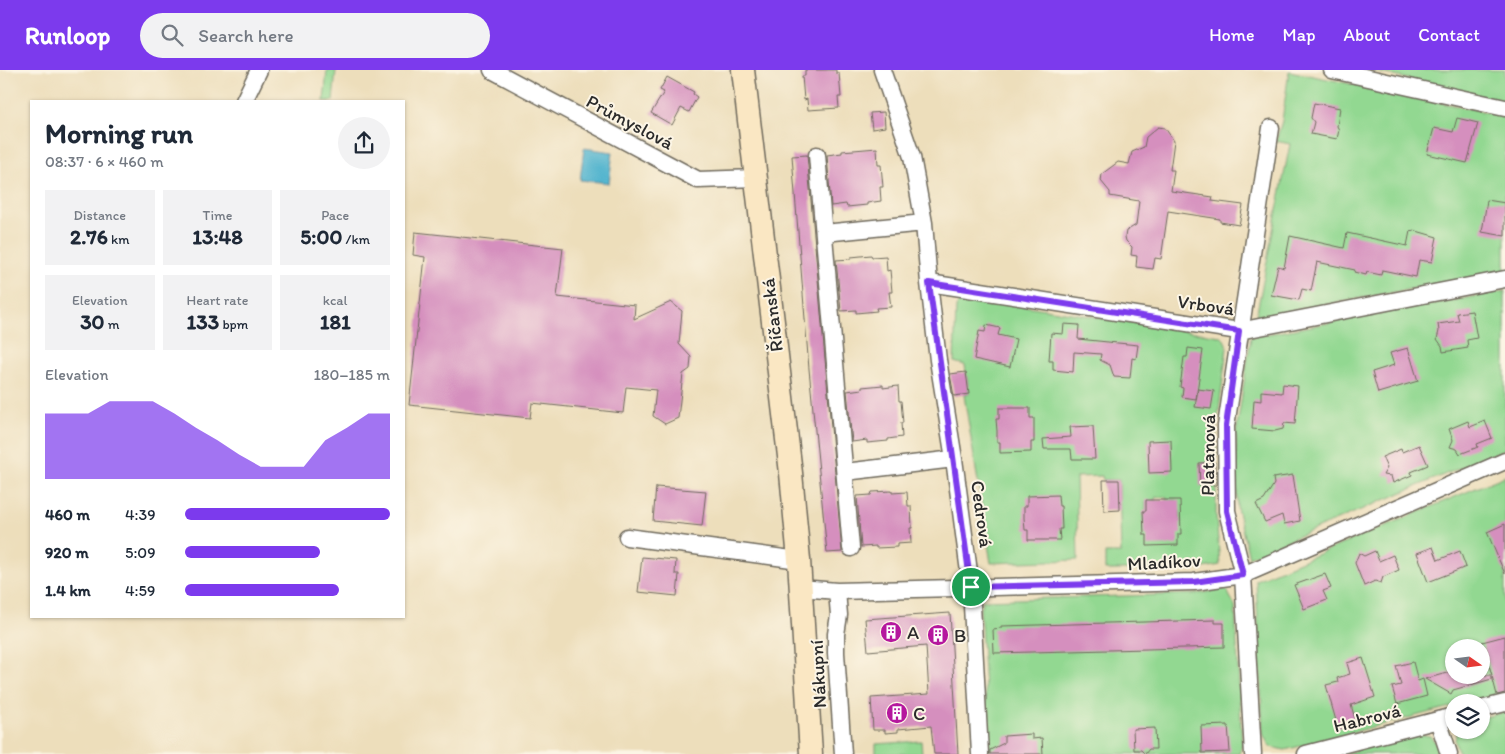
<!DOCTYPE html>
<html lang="en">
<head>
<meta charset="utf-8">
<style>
  :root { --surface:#fff; --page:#f2f2f3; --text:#1f2937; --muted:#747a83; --accent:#7c3aed }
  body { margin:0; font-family:Itim,sans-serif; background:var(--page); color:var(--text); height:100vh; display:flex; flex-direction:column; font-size:19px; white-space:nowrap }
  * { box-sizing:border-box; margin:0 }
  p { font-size:16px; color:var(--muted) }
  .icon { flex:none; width:28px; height:28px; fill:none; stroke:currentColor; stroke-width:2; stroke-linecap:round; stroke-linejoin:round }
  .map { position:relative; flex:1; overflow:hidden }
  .panel { position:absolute; left:30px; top:30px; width:375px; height:518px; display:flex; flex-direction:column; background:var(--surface); border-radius:0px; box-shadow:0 1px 4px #0004 }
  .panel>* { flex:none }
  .needle { width:32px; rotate:104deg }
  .tools { position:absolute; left:1445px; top:569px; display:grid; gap:10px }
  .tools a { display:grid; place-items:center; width:45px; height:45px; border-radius:50%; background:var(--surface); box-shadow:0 1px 4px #0004; font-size:25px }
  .pin { position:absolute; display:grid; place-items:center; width:42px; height:42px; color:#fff; margin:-21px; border:2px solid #fff; border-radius:50%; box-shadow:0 1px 5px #0007 }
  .round { display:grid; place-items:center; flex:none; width:52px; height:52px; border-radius:26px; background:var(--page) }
  .summary { display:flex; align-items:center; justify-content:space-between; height:85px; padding:0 15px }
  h1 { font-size:28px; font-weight:800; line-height:38px }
  .stats { display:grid; grid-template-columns:repeat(3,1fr); gap:8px; height:85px; padding:5px 15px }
  .stats div { display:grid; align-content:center; border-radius:0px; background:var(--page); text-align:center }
  .stats b { font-size:21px; font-weight:800 }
  .stats small { font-size:14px; font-weight:400 }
  .stats p { font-size:14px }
  .chart { height:140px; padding:10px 15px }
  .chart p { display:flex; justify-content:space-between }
  .chart svg { width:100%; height:90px; margin-top:5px; fill:var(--accent); opacity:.7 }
  ul { padding:0 15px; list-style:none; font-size:16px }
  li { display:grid; grid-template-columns:80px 60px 1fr; align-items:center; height:38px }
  li i { height:12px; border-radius:6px; background:var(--accent) }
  header { display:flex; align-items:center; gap:30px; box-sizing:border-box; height:70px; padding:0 25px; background:var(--accent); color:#fff }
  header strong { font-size:24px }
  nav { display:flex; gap:28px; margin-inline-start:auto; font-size:18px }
  .search { width:350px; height:45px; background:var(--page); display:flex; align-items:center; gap:12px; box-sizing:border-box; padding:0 18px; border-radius:28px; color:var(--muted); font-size:19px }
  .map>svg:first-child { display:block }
</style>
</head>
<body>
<header>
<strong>Runloop</strong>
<div class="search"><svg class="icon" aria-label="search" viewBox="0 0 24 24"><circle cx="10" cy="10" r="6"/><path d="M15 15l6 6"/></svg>Search here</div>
<nav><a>Home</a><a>Map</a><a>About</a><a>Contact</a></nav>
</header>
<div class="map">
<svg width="1505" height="684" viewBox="0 0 1505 684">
  <rect width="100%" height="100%" fill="#fcf5e5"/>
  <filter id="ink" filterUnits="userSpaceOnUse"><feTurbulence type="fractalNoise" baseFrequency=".02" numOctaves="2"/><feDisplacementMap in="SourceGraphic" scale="10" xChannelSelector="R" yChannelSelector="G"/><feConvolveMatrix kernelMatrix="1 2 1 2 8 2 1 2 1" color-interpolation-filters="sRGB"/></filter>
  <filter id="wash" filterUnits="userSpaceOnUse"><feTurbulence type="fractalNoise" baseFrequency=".0096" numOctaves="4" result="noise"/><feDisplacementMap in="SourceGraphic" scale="20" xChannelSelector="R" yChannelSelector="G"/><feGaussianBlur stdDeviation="1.12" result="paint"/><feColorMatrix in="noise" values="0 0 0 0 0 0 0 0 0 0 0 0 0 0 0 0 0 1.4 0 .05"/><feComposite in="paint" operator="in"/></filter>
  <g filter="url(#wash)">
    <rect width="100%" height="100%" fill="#eddebb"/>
    <!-- green -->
    <path fill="#92d891" stroke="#5e825e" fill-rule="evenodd" d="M327 0H336L333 31H324Z
      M1369 0H1505V32Z
      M1289 1 1505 46V202L1256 247 1290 74 1276 71 1282 51Z
      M1505 221V379L1249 487 1237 438 1236 364 1251 267Z
      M967 227 1220 266C1225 269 1226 273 1227 278L1216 363V446L1220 495 1193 500H1105V483H1121L1119 410H1103L1102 406 1076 407 1078 490 991 493 964 325 969 324 965 295 954 292 956 237 961 229ZM1156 427H1167V430H1177V440L1180 441 1181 452 1146 441V431L1155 430Z
      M1505 406V623L1467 632H1454V636L1285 680 1270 677 1263 664 1256 510ZM1454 578H1481V605H1454Z
      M1226 519 1235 536 1242 675 1239 684H989L980 538 983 530 1195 524Z
      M1505 642V684H1459L1455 671 1457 660H1481V648Z
      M1419 664 1430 666 1437 674 1440 684H1342Z
      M921 671 922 684H876V674Z"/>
    <!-- water -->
    <path fill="#4fb3ce" stroke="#3d6f7c" d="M584 78 613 82 609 113 580 110Z"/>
    <g id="blocks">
      <!-- building -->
      <path fill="#d58fbe" d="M805 0H836V3H839L841 27H838L839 38 808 40 807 29 804 30 802 6H805Z
        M667 7 694 22 693 24 697 27 689 42 681 38 672 55 651 43 664 22 660 20Z
        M1314 33 1340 38 1337 56 1339 60 1337 69 1311 64 1314 52 1311 48Z
        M884 42 885 57 872 59 870 43Z
        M1457 48 1478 53 1467 93 1427 84 1434 58 1453 62Z
        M1158 57 1165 58 1174 71 1170 100H1174L1171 121 1213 127 1212 131 1243 135 1239 155 1220 152V149L1168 141 1161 189 1155 188 1153 199 1136 197 1137 186 1131 185 1132 177 1126 171 1125 167 1126 161 1136 155 1139 131 1110 126V122L1101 111 1102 104 1118 92 1129 94 1132 82 1144 77 1146 67Z
        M877 78 878 95H881L883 117H880L881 131 867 133V135L847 137 846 134 831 136 827 85 842 83V81Z
        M807 85 842 482 827 483 809 299 792 86Z
        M1487 130 1505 133V166L1482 162Z
        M1413 160 1437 167 1432 192 1419 190 1416 207 1382 200 1381 205 1367 202 1366 205 1354 202 1355 200 1317 192 1311 221 1302 219 1299 230 1271 225 1278 196 1284 198 1290 166 1344 178 1347 163 1407 176 1410 161 1413 162Z
        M415 162 563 178 557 227 635 235 634 249 671 232 682 241 679 274 691 287 690 299 683 304 678 348 665 354 653 346 656 320 626 317 623 343 532 333 530 348 409 335 425 187 413 185Z
        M871 185 872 187 886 186 887 201 890 200 892 222H889L891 237 876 238 877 241 856 243V240L841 241 836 190 851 189V187Z
        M1472 241 1477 268 1467 270 1468 278 1443 282 1442 276 1437 269 1439 261 1438 254 1459 251 1457 243Z
        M1064 254 1079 255 1078 269 1138 275 1136 289 1132 288 1130 308 1114 307 1110 295 1100 290 1101 284 1074 282 1073 302 1053 300V291H1049L1051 263 1063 264Z
        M986 255 1000 258 998 265 1016 269 1010 297 974 289 979 261 985 262Z
        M1188 278 1203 280 1196 329 1182 327 1183 318 1180 317 1184 287H1187Z
        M1408 278 1418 311 1378 323 1372 302 1394 295 1390 283Z
        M966 302 969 324 954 326 950 304Z
        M1283 314 1298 316 1295 354 1284 353 1283 359 1275 361 1252 359 1254 330 1261 331V321L1282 323Z
        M883 315V318L898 316 899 331H901L903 353H901L902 367 888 369V371L867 373V370L852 372 847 321 862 319V317Z
        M1198 319 1214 321 1211 339 1195 337Z
        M999 338H1030V348H1034V372H1031V382L1000 383V372H997V361L996 349H999Z
        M1468 351 1470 357 1485 351 1492 368 1477 374 1478 377 1460 384 1457 379 1450 377 1453 370 1449 359Z
        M1093 356 1095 389H1072L1071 379H1044L1043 369 1071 367 1070 357Z
        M1171 370 1172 402 1149 403 1148 371Z
        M1419 375 1428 395 1411 402 1412 405 1393 413 1391 406 1383 405 1387 398 1382 387 1401 379 1402 382Z
        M1215 392 1216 415 1200 416 1199 393Z
        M1293 405 1300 451 1284 454 1282 445 1265 452 1256 434 1264 430 1274 414 1273 408Z
        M1103 410H1119L1120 440 1104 441Z
        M656 417 706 421 702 456 653 451Z
        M892 421V423L907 422 908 436H911L912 458H910L911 473 897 474V477L876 478V476L861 477 857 426 871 425 872 422Z
        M1058 425 1059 436H1061L1062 459H1059L1060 470H1028V460H1025L1024 448V436H1027V426Z
        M1146 430H1180L1181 464H1178V475L1147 476V465H1144L1143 441H1146Z
        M1505 454V504L1487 462Z
        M1433 477 1438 490 1460 481 1466 497 1428 512 1417 483Z
        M1375 481 1379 491 1393 485 1399 500 1383 507 1381 513 1375 511 1364 516 1355 493 1359 483 1364 486Z
        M642 487 676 490 675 504H679L677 526 638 522Z
        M1325 504 1331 518 1323 521 1327 530 1304 539 1294 515Z
        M950 543 958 684H934L931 656 898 659V662L885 663V660H873L871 628 929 624 926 576 868 581 865 549Z
        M1215 550V553H1224V577L994 583 993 559 1001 558V556Z
        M1505 566V623L1497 625 1492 606V609L1453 620 1451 624 1425 609 1454 601V605H1492L1482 572Z
        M1363 588 1375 627 1351 635 1356 652 1338 658 1326 615 1338 612 1337 608 1350 604 1347 593Z
        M1413 592 1418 611 1423 609 1427 626 1397 634 1392 617 1401 615 1396 596Z
        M1228 655 1230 682 1202 683 1201 656Z
        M1155 658 1156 679H1149L1145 684 1141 680H1134L1133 659Z
        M1032 664V669L1042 668 1043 684H990V680L1004 673V666Z"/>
    </g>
  </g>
  <g filter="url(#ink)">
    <use href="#blocks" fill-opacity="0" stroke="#6f6a5d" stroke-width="1"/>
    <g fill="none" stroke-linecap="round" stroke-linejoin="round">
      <!-- street casing -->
      <g stroke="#6f6a5d" stroke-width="19">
        <path id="street" d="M492 0 698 110 757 108
          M882 0 912 87 924 153 929 213 938 290 954 389 971 517 980 684
          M1332 0 1505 38
          M244 31 259 0
          M817 85 851 478
          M824 163 924 153
          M929 213 1239 261 1505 209
          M845 402 954 389
          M627 467 799 490
          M800 518 837 521 1194 512 1243 505 1505 391
          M837 521 839 545 836 564V583L843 684
          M1481 639 1505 633
          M1438 650 1449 684
          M1253 684 1243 505 1227 441 1226 356 1271 58
          M1306 684 1454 646"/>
      </g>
      <!-- secondary casing -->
      <g stroke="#6f6a5d" stroke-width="25">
        <path id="secondary" d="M743 0 791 403 799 490 811 684"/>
      </g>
      <!-- street -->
      <use href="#street" stroke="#fff" stroke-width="16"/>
      <!-- secondary -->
      <use href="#secondary" stroke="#fae7c3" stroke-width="22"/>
    </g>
  </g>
  <g fill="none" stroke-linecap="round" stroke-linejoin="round" filter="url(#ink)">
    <!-- route casing -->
    <g stroke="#fff" stroke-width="10">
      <path id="route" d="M929 213 1239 261 1226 356 1227 441 1243 505 1194 512 971 517Z"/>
    </g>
    <!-- route -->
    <use href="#route" stroke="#7c3aed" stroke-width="6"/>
  </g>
  <!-- icons -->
  <defs>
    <g id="building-disc" transform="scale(1.125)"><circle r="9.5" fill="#b5179e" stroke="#fcf5e5"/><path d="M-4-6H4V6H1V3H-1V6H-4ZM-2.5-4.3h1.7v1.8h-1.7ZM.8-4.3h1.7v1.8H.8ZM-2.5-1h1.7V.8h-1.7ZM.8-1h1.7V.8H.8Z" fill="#fff"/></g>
  </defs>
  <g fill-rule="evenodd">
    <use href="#building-disc" x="891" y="562"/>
    <use href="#building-disc" x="938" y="565"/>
    <use href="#building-disc" x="897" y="643"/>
  </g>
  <g text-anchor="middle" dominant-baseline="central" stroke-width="4" stroke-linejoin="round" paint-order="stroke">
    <!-- street labels -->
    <g font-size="19" fill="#2b2b2b" stroke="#fcf5e5">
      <text transform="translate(630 52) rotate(28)">Průmyslová</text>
      <text transform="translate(1206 235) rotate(8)">Vrbová</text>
      <text transform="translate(772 245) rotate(-97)">Říčanská</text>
      <text transform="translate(1208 385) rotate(-89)">Platanová</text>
      <text transform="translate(982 444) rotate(82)">Cedrová</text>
      <text transform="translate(1164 492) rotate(-3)">Mladíkov</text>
      <text transform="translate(818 604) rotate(-93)">Nákupní</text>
      <text transform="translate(1367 648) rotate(-14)">Habrová</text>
    </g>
    <!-- poi labels -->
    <g font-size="19" fill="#2b2b2b" stroke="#fcf5e5" text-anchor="start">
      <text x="907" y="562">A</text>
      <text x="954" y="565">B</text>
      <text x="913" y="643">C</text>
    </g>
  </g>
</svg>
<div class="tools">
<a><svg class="needle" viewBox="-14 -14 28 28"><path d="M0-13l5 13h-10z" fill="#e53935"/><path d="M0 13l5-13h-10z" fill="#747a83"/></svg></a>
<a><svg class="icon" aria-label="layers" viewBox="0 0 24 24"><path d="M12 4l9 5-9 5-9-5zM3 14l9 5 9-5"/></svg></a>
</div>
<div class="pin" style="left:971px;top:517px;background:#1e9e55"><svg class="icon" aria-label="arrive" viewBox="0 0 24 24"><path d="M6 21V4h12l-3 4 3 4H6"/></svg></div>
<section class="panel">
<div class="summary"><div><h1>Morning run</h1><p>08:37 · 6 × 460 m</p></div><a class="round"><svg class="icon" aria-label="share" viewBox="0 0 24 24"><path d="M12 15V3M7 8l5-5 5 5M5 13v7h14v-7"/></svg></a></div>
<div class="stats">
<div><p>Distance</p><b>2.76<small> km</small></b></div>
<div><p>Time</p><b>13:48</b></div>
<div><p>Pace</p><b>5:00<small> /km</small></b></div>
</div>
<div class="stats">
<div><p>Elevation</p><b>30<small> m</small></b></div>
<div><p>Heart rate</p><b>133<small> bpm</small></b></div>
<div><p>kcal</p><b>181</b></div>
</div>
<div class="chart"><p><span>Elevation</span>180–185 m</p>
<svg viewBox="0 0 160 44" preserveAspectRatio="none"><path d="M0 44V12L10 12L20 12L30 6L40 6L50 6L60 12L70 19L80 25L90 32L100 38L110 38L120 38L130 25L140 19L150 12L160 12V44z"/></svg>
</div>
<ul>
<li><b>460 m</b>4:39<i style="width:100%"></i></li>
<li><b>920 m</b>5:09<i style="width:66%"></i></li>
<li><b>1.4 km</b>4:59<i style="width:75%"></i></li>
</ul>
</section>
</div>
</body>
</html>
